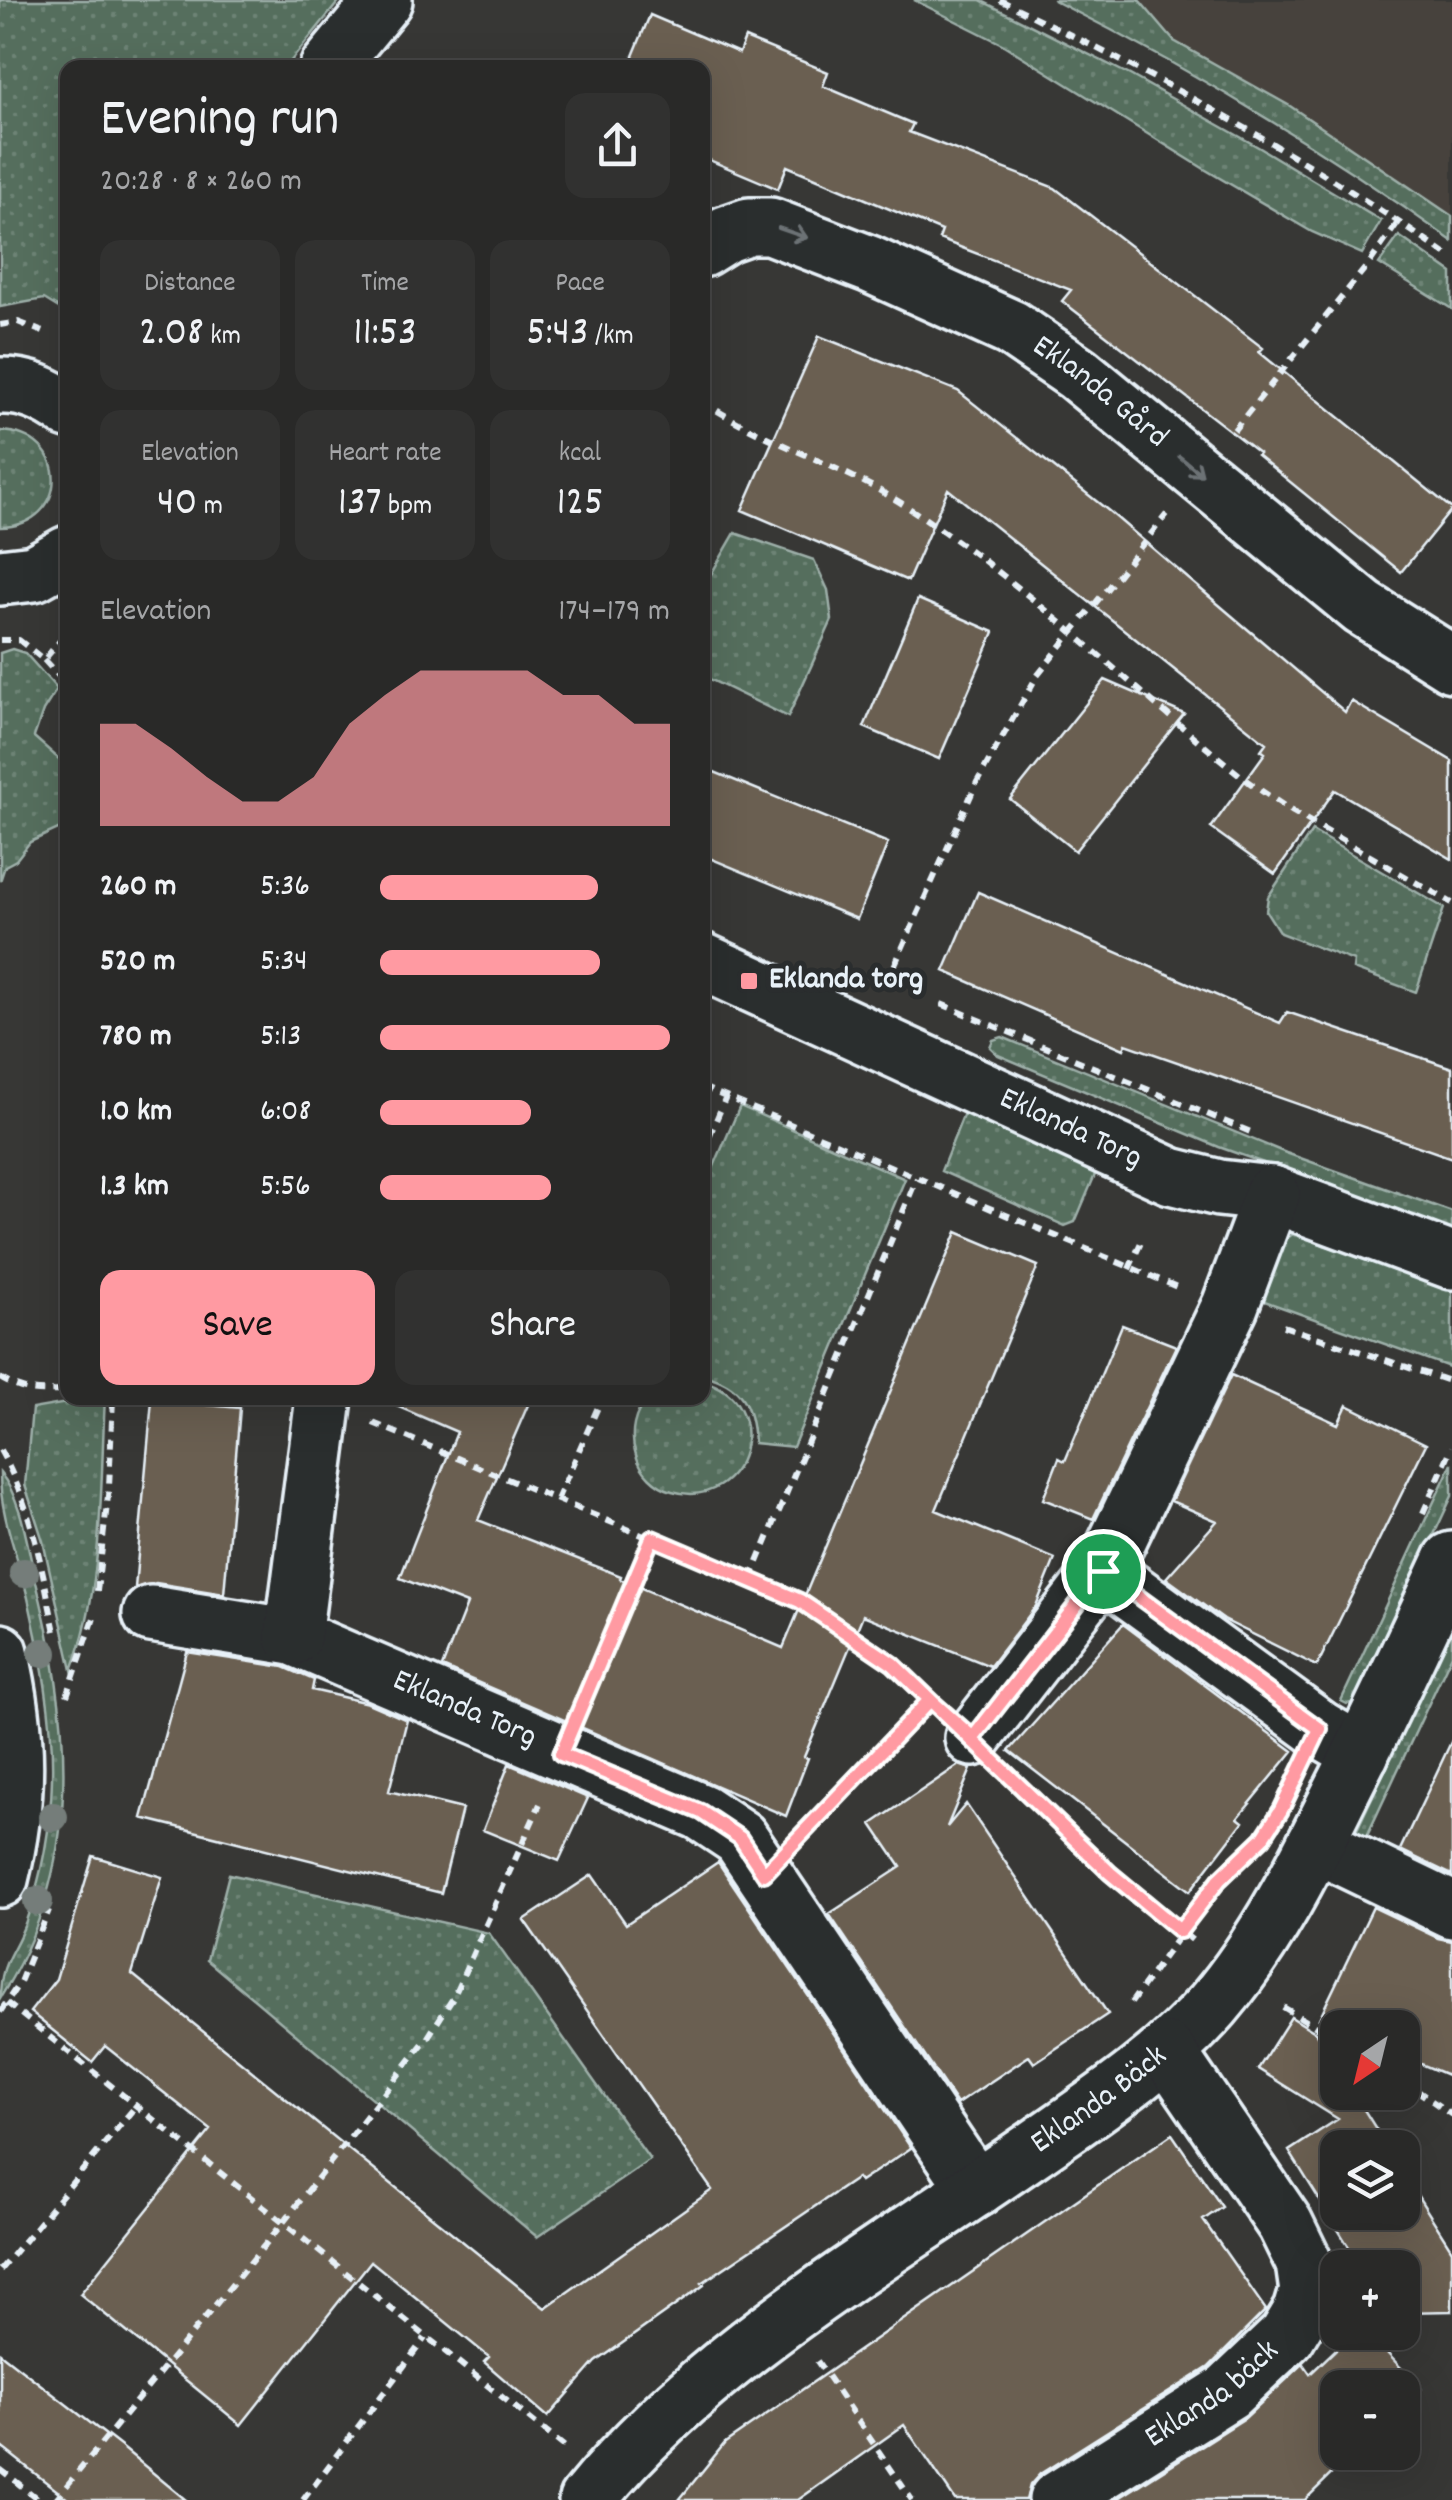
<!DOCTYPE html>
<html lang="en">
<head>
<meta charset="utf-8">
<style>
  :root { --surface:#292928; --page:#313130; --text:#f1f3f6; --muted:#a5a6a8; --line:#454545; --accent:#ff9aa2 }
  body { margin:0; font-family:Dekko,sans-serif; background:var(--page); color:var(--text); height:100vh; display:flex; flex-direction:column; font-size:38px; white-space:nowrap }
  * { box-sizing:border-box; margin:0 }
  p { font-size:32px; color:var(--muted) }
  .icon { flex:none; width:55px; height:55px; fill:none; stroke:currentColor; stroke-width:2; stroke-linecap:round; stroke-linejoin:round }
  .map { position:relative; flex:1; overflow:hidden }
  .side { position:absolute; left:60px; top:60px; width:650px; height:1345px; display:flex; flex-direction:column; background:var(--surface); border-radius:20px; box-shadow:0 10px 40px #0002,0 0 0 2px var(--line) }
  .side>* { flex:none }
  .needle { width:65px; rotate:215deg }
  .buttons { position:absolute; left:1320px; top:2010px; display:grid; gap:20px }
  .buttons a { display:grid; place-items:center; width:100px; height:100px; border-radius:20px; background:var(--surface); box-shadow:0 10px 40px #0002,0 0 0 2px var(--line); font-size:50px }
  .pin { position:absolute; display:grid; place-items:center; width:85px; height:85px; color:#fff; margin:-42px; border:5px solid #fff; border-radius:50%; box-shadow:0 2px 10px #0007 }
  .round { display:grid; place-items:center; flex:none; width:105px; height:105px; border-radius:20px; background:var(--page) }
  .head { display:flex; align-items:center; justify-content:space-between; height:170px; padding:0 40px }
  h1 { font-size:55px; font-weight:600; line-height:75px }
  .stats { display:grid; grid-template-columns:repeat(3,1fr); gap:15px; height:170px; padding:10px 40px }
  .stats div { display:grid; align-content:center; border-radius:20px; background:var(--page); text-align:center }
  .stats b { font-size:42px; font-weight:600 }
  .stats small { font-size:28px; font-weight:400 }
  .stats p { font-size:28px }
  .chart { height:280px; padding:20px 40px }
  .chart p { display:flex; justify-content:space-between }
  .chart svg { width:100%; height:180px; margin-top:10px; fill:var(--accent); opacity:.7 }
  .action { display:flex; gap:20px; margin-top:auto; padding:20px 40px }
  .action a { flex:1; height:115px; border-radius:20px; background:var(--accent); color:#111; font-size:40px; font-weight:600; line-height:115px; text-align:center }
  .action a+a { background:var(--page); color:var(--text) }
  ul { padding:0 40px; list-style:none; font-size:32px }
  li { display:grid; grid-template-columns:160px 120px 1fr; align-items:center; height:75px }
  li i { height:25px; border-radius:12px; background:var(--accent) }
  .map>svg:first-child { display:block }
</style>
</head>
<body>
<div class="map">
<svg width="1452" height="2500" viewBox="0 0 1452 2500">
  <defs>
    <pattern id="grass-dots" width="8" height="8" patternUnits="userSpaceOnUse" patternTransform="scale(2.5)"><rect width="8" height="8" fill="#546e5d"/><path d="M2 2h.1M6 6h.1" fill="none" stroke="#6d8375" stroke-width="1.8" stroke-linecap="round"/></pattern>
  </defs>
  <rect width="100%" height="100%" fill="#373735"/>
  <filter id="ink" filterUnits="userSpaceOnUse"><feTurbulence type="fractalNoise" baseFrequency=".01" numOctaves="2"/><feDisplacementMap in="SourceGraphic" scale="20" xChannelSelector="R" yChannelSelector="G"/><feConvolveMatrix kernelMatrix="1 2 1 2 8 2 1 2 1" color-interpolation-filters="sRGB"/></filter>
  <g filter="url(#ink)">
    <!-- built -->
    <path fill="#46433d" d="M1139 0H1452V216L1290 106 1174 41Z"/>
    <!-- grass -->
    <path fill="url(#grass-dots)" stroke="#9eb0aa" stroke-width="2.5" d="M0 0H340L286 67 68 68 67 313 44 299 0 307Z
      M914 0H980L1130 75 1260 148 1381 221 1362 254 1312 232 1206 170 1002 44Z
      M1053 0H1139L1174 41 1290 106 1452 216V241C1325 150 1193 70 1053 0Z
      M1399 236 1452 273V309L1379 264Z
      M0 431C72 433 71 526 0 527Z
      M735 533 814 560 828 590 832 620 788 717 703 676V588Z
      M12 649 25 653 57 689 43 711 34 737 67 766V825L30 842 16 860 5 866 0 881V653Z
      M1312 831 1444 908 1416 992 1353 969 1354 961 1280 933 1266 911 1268 897Z
      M1002 1037 1286 1153 1452 1212V1230L1219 1147 998 1055 990 1047 993 1040Z
      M968 1103 1100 1163 1075 1222 1065 1226 941 1171Z
      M740 1106 905 1179 793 1447 754 1443C752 1406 742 1384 703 1375V1192Z
      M1293 1234 1452 1289V1368L1256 1298 1279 1244Z
      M703 1381C778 1400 748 1513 672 1491 655 1486 641 1472 636 1455 629 1434 634 1413 648 1398H702Z
      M96 1398H105C100 1487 104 1586 72 1670L43 1541 25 1485 32 1409Z
      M1452 1463V1496L1356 1702 1347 1704 1341 1701Z
      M0 1473C21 1497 27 1543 34 1574 72 1719 85 1865 0 1998 0 1960 15 1953 26 1921 42 1876 51 1826 52 1779 54 1720 41 1656 28 1598 18 1556 0 1516 0 1473Z
      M1452 1628V1654L1366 1838 1359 1845 1353 1838Z
      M229 1874 489 1933 650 2160 537 2237 207 1960Z"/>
    <!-- building -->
    <path fill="#6a5f51" stroke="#e8f1f8" stroke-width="2.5" d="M650 15 739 53 745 38 828 72 823 86 913 124 909 132 1055 188 1263 348 1259 352 1452 509 1401 572 1257 455 1259 453 1062 301 1071 290 939 239 942 231 787 166 778 189 702 157V68H628Z
      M819 336 958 391 1110 512 1345 712 1351 701 1452 761V859L1335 790 1275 874 1211 828 1265 753 1261 750 1266 743 948 489 908 581 742 510Z
      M918 599 994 632 939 759 864 727Z
      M1105 680 1184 714 1075 851 1010 799Z
      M702 767 888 843 857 919 702 855Z
      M978 892 1280 1023 1287 1012 1452 1068V1158L1126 1044 1124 1049 944 971Z
      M957 1232 1038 1266 936 1510 1055 1559 1036 1606 990 1666 863 1615 856 1632 845 1624 854 1637 804 1757 808 1758 786 1816 442 1667 467 1604 400 1578 457 1432 378 1398H531L478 1520 621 1576 620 1579 783 1648Z
      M1122 1325 1176 1346 1093 1519 1043 1499 1059 1458 1065 1461Z
      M1231 1375 1338 1424 1347 1405 1426 1444 1317 1666 1224 1620 1166 1578 1217 1521 1171 1501Z
      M152 1400 240 1408 224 1594 156 1583 135 1588Z
      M1123 1624 1293 1751 1238 1818 1243 1822 1190 1891 1009 1751Z
      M187 1652 284 1667 314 1680 312 1690 368 1703 407 1720 389 1791 462 1809 441 1893 142 1818Z
      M1452 1740V1875L1400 1850Z
      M509 1764 588 1798 559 1861 483 1830Z
      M959 1765 971 1769 947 1827 966 1804 1108 2014 1034 2063 1029 2056 957 2104 829 1914 901 1867 872 1824Z
      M93 1856 162 1877 132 1974 545 2308 712 2190 524 1920 592 1875 626 1924 718 1862 911 2148 860 2182 857 2178 702 2283 704 2285 596 2362 548 2417 484 2362 489 2357 371 2261 241 2425 80 2294 211 2130 105 2046 92 2062 30 2012 56 1979Z
      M1373 1907 1438 1938 1452 1941V2077L1402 2056V2028H1339L1319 2019Z
      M1291 2017 1315 2032 1338 2067V2092H1353L1388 2148H1338V2212H1402V2171L1452 2250V2311L1402 2312V2268H1362L1289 2151 1338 2119 1258 2069Z
      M1172 2134 1222 2207 1203 2220 1266 2310 1209 2367 1040 2474 1030 2485 1026 2500H955L904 2425 798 2500H679L725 2443Z
      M1354 2332H1367L1421 2389 1402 2407V2388H1338V2452H1354L1305 2500H1116L1245 2418 1303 2364 1310 2374Z
      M0 2353 124 2449 186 2500H69L0 2446Z"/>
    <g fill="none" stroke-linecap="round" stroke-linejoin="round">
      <!-- minor casing -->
      <g stroke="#e8f1f8" stroke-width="62">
        <g id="minor">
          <path d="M328 68 384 0"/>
          <path id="s1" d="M702 249 726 234 749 226H770L869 264 1011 328 1077 373 1363 608 1452 664"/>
          <path d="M0 386C26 385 47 395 68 410"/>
          <path d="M0 577 34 573 68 554"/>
          <path id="s2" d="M702 961 1171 1176 1219 1188 1272 1194 1452 1261"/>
          <path d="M1103 1571 1320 1729 1361 1753"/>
          <path id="s3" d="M151 1614 293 1637 701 1812 740 1838 976 2189"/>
          <path d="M293 1637 324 1398"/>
          <path d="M0 1652C19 1733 20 1798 0 1879"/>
          <path d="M973 1738 1103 1571 1230 1306 1272 1194"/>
          <path d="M1315 1844 1452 1910"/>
          <path id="s4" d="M587 2500C705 2355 880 2256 1031 2151 1094 2107 1162 2063 1213 2005 1267 1942 1305 1865 1341 1792 1380 1715 1416 1638 1452 1560"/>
          <path id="s5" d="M1057 2500 1228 2392 1287 2336 1302 2311 1308 2291 1304 2263 1285 2224 1167 2051"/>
        </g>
      </g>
      <!-- path -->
      <path stroke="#e8f1f8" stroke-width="6" stroke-dasharray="10 8" stroke-linecap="butt" d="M1000 0C1156 76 1310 158 1452 259
        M0 325 18 322 43 332
        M702 401C768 445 846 466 912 510 1034 589 1136 693 1250 783L1293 812 1452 903
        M1234 430 1371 261 1399 221
        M0 640H19L44 660 68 631
        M44 660 68 686
        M887 982 977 782 1037 676 1167 514
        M941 1004 1253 1133
        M702 1087 1177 1287
        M702 1153 726 1097
        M1129 1269 1143 1238
        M1283 1326 1452 1382
        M0 1378C22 1392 42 1393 68 1390
        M373 1423 800 1601 893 1664 931 1701
        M0 1450C32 1506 42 1570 55 1632
        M557 1500 602 1398
        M1423 1513 1452 1447
        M751 1579 917 1178
        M97 1591 109 1487 113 1398
        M67 1696 94 1618
        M584 1701 651 1538
        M1013 1777 1110 1873 1192 1940
        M802 1833 925 1705
        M7 2003 565 2447
        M1131 2003 1219 1880 1238 1863
        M1283 2007 1338 2040
        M0 2012 20 1982 49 1910
        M1402 2080 1452 2115
        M0 2270 135 2107
        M817 2361 912 2500
        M0 2469 39 2500
        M55 2500 282 2224 428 2037 453 1998 540 1804
        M303 2500 425 2338"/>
      <!-- minor -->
      <use href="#minor" stroke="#2a2d2e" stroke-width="55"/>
    </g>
    <!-- trees -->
    <g fill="#747d7a">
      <circle cx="24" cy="1573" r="15"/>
      <circle cx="43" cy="1653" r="15"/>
      <circle cx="53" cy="1817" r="15"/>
      <circle cx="38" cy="1901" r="15"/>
    </g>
    <!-- one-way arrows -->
    <defs><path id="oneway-shaft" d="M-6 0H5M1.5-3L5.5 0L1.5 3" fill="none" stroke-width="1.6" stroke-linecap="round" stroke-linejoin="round" transform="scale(2.5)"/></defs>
    <g stroke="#6c7275">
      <use href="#oneway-shaft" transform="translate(793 233) rotate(19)"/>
      <use href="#oneway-shaft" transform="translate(1191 466) rotate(39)"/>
    </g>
  </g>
  <g fill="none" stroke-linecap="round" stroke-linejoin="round" filter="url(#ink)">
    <!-- route casing -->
    <g stroke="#fff" stroke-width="20">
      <path id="route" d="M1103 1571 973 1738 930 1700 764 1874 740 1838 701 1812 561 1754 652 1538 800 1601 893 1664 1110 1873 1180 1931 1219 1880 1263 1838 1281 1810 1320 1729 1103 1571"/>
    </g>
    <!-- route -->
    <use href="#route" stroke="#ff9aa2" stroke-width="12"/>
  </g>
  <!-- markers -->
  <rect fill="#ff9aa2" stroke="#2a2d2e" stroke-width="4" x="739" y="971" width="20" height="20" rx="5"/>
  <g text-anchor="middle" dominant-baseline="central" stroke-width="10" stroke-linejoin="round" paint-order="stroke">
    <!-- street labels -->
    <g font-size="32" fill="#e8f1f8" stroke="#2a2d2e">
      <text stroke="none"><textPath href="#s1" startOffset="445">Eklanda Gård</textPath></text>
      <text stroke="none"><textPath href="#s2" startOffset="405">Eklanda Torg</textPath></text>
      <text stroke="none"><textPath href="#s3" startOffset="330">Eklanda Torg</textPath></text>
      <text stroke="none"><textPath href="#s4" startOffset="652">Eklanda Bäck</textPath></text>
      <text stroke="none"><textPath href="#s5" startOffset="188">Eklanda bäck</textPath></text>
    </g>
    <!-- poi labels -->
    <g font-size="32" font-weight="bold" fill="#e8f1f8" stroke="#2a2d2e" text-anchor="start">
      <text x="769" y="981">Eklanda torg</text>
    </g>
  </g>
</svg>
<div class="buttons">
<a><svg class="needle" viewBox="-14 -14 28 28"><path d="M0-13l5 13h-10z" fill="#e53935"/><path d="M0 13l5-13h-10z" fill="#a5a6a8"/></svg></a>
<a><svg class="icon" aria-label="layers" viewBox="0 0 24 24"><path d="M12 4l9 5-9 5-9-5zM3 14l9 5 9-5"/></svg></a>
<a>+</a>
<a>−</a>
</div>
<div class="pin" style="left:1103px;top:1571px;background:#1e9e55"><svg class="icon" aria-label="arrive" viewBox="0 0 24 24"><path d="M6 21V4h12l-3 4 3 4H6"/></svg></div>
<section class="side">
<div class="head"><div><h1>Evening run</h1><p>20:28 · 8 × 260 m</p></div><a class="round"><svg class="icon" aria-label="share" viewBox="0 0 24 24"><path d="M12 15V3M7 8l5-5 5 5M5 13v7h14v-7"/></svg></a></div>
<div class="stats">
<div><p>Distance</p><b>2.08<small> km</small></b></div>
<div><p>Time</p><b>11:53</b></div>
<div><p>Pace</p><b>5:43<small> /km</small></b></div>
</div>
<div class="stats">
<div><p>Elevation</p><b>40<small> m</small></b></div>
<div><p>Heart rate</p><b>137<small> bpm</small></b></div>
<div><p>kcal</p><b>125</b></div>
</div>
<div class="chart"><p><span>Elevation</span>174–179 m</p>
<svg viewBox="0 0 160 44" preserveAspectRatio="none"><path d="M0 44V19L10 19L20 25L30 32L40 38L50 38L60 32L70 19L80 12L90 6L100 6L110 6L120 6L130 12L140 12L150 19L160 19V44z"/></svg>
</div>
<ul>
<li><b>260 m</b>5:36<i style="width:75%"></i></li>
<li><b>520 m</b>5:34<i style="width:76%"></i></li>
<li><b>780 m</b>5:13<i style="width:100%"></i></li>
<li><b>1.0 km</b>6:08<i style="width:52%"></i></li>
<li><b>1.3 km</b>5:56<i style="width:59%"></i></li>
</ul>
<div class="action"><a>Save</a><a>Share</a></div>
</section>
</div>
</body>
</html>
